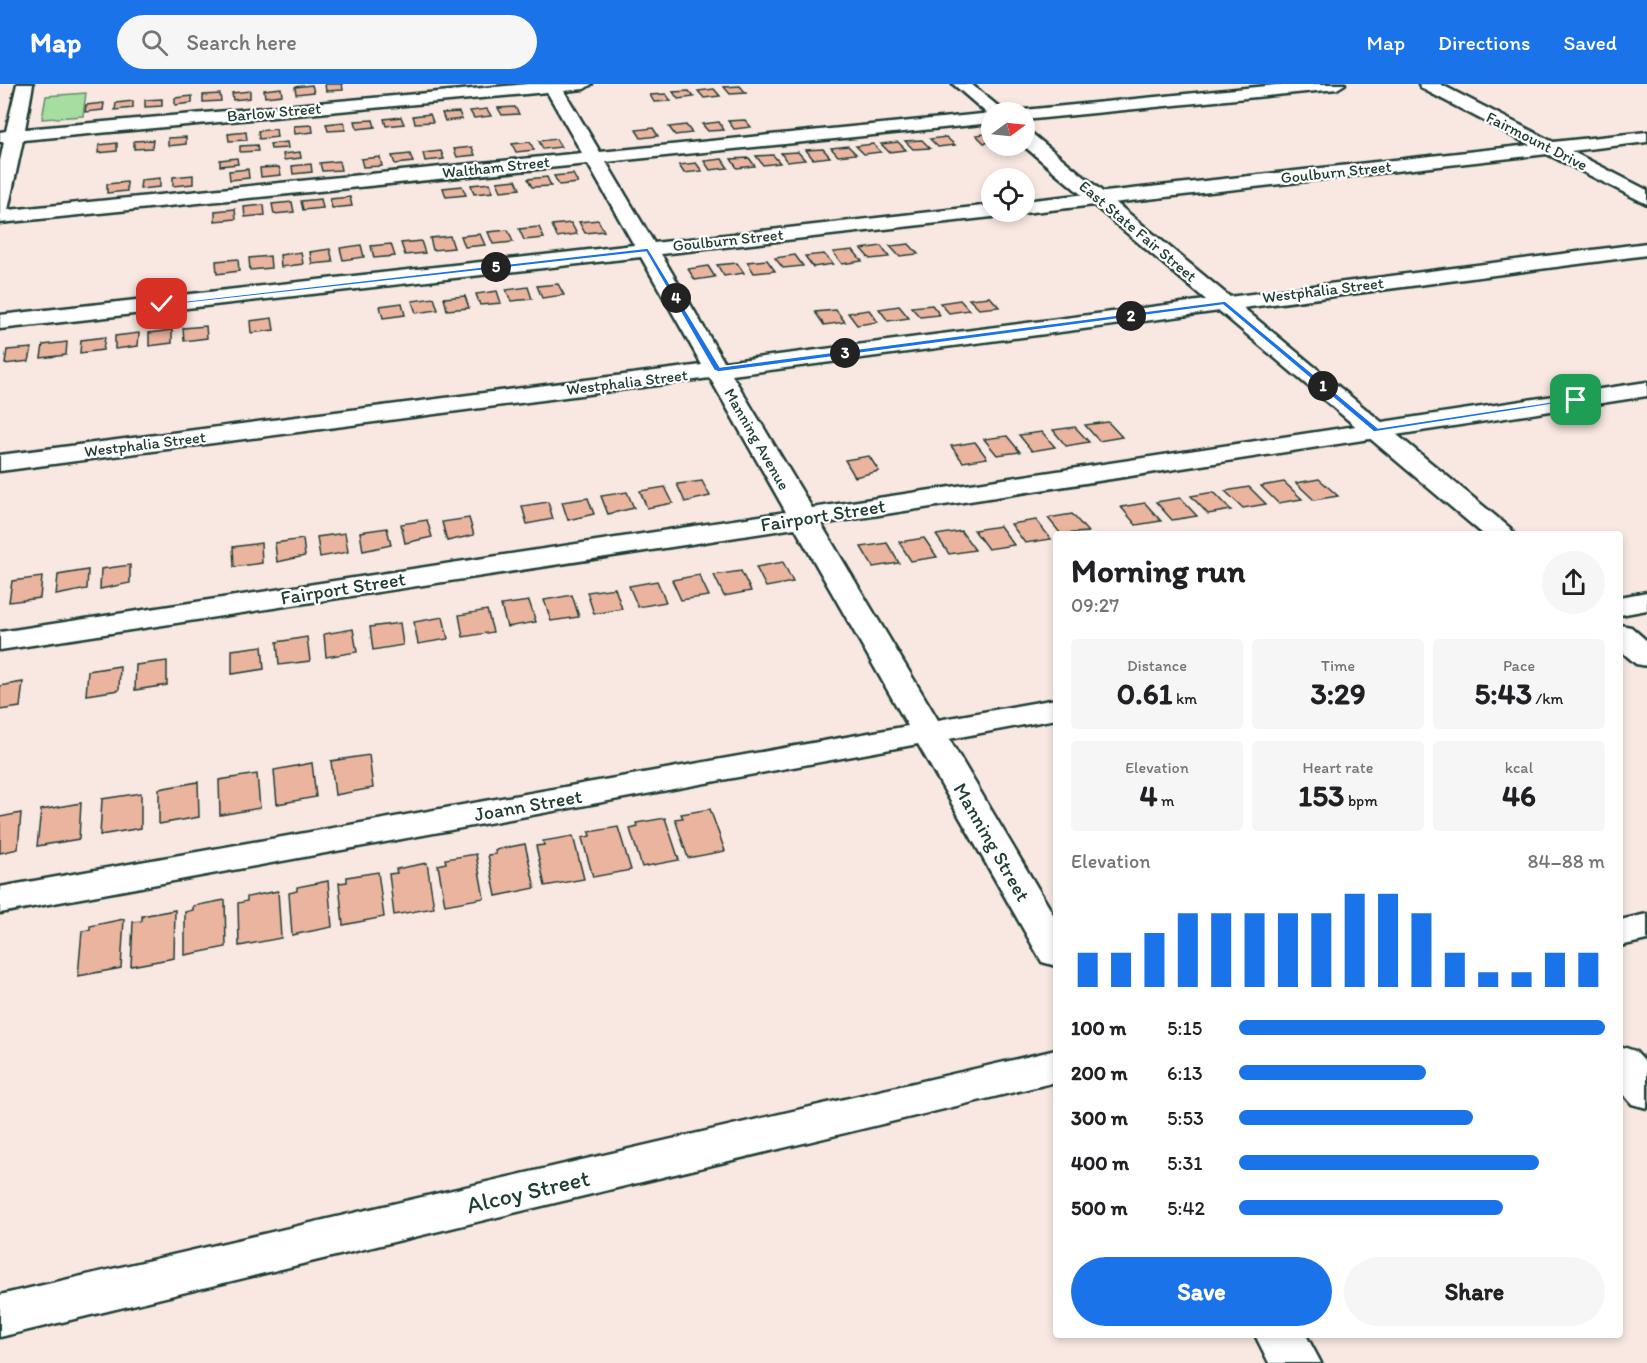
<!DOCTYPE html>
<html lang="en">
<head>
<meta charset="utf-8">
<style>
  :root { --surface:#fff; --page:#f6f6f6; --text:#202124; --muted:#757577; --accent:#1a73e8 }
  body { margin:0; font-family:Itim,sans-serif; background:var(--page); color:var(--text); height:100vh; display:flex; flex-direction:column; font-size:22px; white-space:nowrap }
  * { box-sizing:border-box; margin:0 }
  p { font-size:20px; color:var(--muted) }
  .icon { flex:none; width:33px; height:33px; fill:none; stroke:currentColor; stroke-width:2; stroke-linecap:round; stroke-linejoin:round }
  .map { position:relative; flex:1; overflow:hidden }
  .sheet { position:absolute; left:1053px; top:447px; width:570px; height:807px; display:flex; flex-direction:column; background:var(--surface); border-radius:6px; box-shadow:0 3px 9px #0003 }
  .sheet>* { flex:none }
  .needle { width:39px; rotate:75deg }
  .tools { position:absolute; left:981px; top:18px; display:grid; gap:12px }
  .tools a { display:grid; place-items:center; width:54px; height:54px; border-radius:50%; background:var(--surface); box-shadow:0 3px 9px #0003; font-size:30px }
  .pin { position:absolute; display:grid; place-items:center; width:51px; height:51px; color:#fff; margin:-26px; border-radius:12px; box-shadow:0 3px 9px #0006 }
  .km { position:absolute; width:30px; height:30px; margin:-15px; border-radius:50%; background:#222; color:#fff; font-size:16px; line-height:30px; text-align:center }
  .round { display:grid; place-items:center; flex:none; width:63px; height:63px; border-radius:32px; background:var(--page) }
  .head { display:flex; align-items:center; justify-content:space-between; height:102px; padding:0 18px }
  h1 { font-size:33px; font-weight:800; line-height:45px }
  .stats { display:grid; grid-template-columns:repeat(3,1fr); gap:9px; height:102px; padding:6px 18px }
  .stats div { display:grid; align-content:center; border-radius:6px; background:var(--page); text-align:center }
  .stats b { font-size:30px; font-weight:800 }
  .stats small { font-size:16px; font-weight:400 }
  .stats p { font-size:16px }
  .chart { height:168px; padding:12px 18px }
  .chart p { display:flex; justify-content:space-between }
  .chart svg { width:100%; height:108px; margin-top:6px; stroke:var(--accent); stroke-width:6 }
  .button { display:flex; gap:12px; margin-top:auto; padding:12px 18px }
  .button a { flex:1; height:69px; border-radius:36px; background:var(--accent); color:#fff; font-size:24px; font-weight:800; line-height:69px; text-align:center }
  .button a+a { background:var(--page); color:var(--text) }
  ul { padding:0 18px; list-style:none; font-size:20px }
  li { display:grid; grid-template-columns:96px 72px 1fr; align-items:center; height:45px }
  li i { height:15px; border-radius:8px; background:var(--accent) }
  header { display:flex; align-items:center; gap:36px; box-sizing:border-box; height:84px; padding:0 30px; background:var(--accent); color:#fff }
  header strong { font-size:28px }
  nav { display:flex; gap:33px; margin-inline-start:auto; font-size:21px }
  .search { width:420px; height:54px; background:var(--page); display:flex; align-items:center; gap:15px; box-sizing:border-box; padding:0 21px; border-radius:33px; color:var(--muted); font-size:22px }
  .map>svg:first-child { display:block }
</style>
</head>
<body>
<header>
<strong>Map</strong>
<div class="search"><svg class="icon" aria-label="search" viewBox="0 0 24 24"><circle cx="10" cy="10" r="6"/><path d="M15 15l6 6"/></svg>Search here</div>
<nav><a>Map</a><a>Directions</a><a>Saved</a></nav>
</header>
<div class="map">
<svg width="1647" height="1279" viewBox="0 0 1647 1279">
  <rect width="100%" height="100%" fill="#f9e8e2"/>
  <filter id="ink" filterUnits="userSpaceOnUse"><feTurbulence type="fractalNoise" baseFrequency=".0167" numOctaves="2"/><feDisplacementMap in="SourceGraphic" scale="12" xChannelSelector="R" yChannelSelector="G"/><feConvolveMatrix kernelMatrix="1 2 1 2 8 2 1 2 1" color-interpolation-filters="sRGB"/></filter>
  <g filter="url(#ink)">
    <!-- green -->
    <path fill="#a6dda0" stroke="#628d6a" stroke-width="1.5" d="M86 9 83 32 42 35 46 12Z"/>
    <!-- building -->
    <path fill="#ebb49f" stroke="#1f3d34" stroke-width="1.5" d="M325 0H342L343 6 326 7Z
      M312 1 314 8 296 10 295 3Z
      M740 2 746 9 730 10 724 3Z
      M281 4 282 11 265 13 264 6Z
      M714 5 720 12 704 14 698 7Z
      M250 7V14L233 16 232 9Z
      M689 7 694 13 678 15 673 8Z
      M220 10 221 17 203 18V11Z
      M666 10 671 17 654 18 650 11Z
      M192 12V19L175 21V14Z
      M162 15V22L145 23V16Z
      M133 17V24L115 26 116 19Z
      M104 19 103 26 85 28 86 21Z
      M515 23 519 30 502 31 498 24Z
      M487 25 491 32 474 34 470 27Z
      M459 28 462 35 445 37 442 29Z
      M430 30 433 38 415 39 413 32Z
      M401 33 404 40 386 42 384 35Z
      M373 36 375 43 357 45 355 37Z
      M745 36 751 43 734 45 728 37Z
      M344 38 345 46 328 47 326 40Z
      M719 38 724 46 708 47 702 40Z
      M312 41 313 48 295 50 294 42Z
      M686 41 692 49 675 51 669 43Z
      M653 44 658 52 641 54 636 46Z
      M276 45 277 53 259 55 258 47Z
      M246 48 247 56 229 57 228 50Z
      M992 49V58L984 59 976 51Z
      M186 53V60L168 62V54Z
      M946 53 955 61 938 63 930 55Z
      M556 55 561 63 543 65 539 57Z
      M153 56 152 64 134 65V57Z
      M922 56 930 64 913 65 905 57Z
      M287 58 288 64 271 65 270 60Z
      M530 58 534 66 516 68 512 60Z
      M898 58 906 66 889 68 881 60Z
      M117 59V67L98 69 99 61Z
      M873 60 881 68 864 70 856 62Z
      M257 61 258 67 240 68V62Z
      M848 62 856 70 838 72 831 64Z
      M472 63 475 71 457 73 454 65Z
      M823 65 830 73 813 75 806 66Z
      M441 67 444 75 425 77 423 69Z
      M300 68 301 74 284 76 283 70Z
      M798 68 805 76 787 78 781 69Z
      M410 70 413 78 395 80 392 72Z
      M773 71 780 79 763 81 756 72Z
      M380 73 382 82 363 83 361 75Z
      M237 74 238 80 220 82V76Z
      M749 74 755 82 737 84 731 75Z
      M722 75 728 84 710 86 704 77Z
      M339 77 341 86 322 87 320 79Z
      M696 79 702 87 684 89 679 81Z
      M311 80 312 88 293 90 292 82Z
      M279 83 281 91 261 93 260 84Z
      M248 85 249 94 230 96 229 87Z
      M573 90 578 99 559 101 554 92Z
      M193 91V100L173 102V93Z
      M547 93 551 102 532 103 528 95Z
      M160 94V103L140 105 141 96Z
      M516 96 520 105 501 107 497 98Z
      M127 98V107L107 109V100Z
      M490 99 493 108 474 110 471 101Z
      M462 102 466 111 446 113 443 104Z
      M350 113 352 122 332 124 330 115Z
      M321 115 323 124 303 126 301 117Z
      M292 118 294 128 274 130 272 120Z
      M264 121 265 131 245 133 244 123Z
      M235 125 236 135 215 137V127Z
      M598 136 604 147 585 149 579 138Z
      M571 139 577 150 557 153 552 141Z
      M539 143 544 154 524 156 519 145Z
      M508 146 513 158 493 160 488 148Z
      M480 150 485 161 465 163 461 152Z
      M450 152 454 164 433 166 430 154Z
      M421 157 425 169 405 171 401 159Z
      M391 160 395 172 374 174 371 162Z
      M909 160 918 170 899 172 890 162Z
      M361 161 364 173 343 176 340 164Z
      M881 162 889 173 870 175 861 165Z
      M330 165 333 178 312 180 310 168Z
      M853 166 862 177 842 180 833 168Z
      M301 168 303 180 281 183 280 171Z
      M824 170 833 180 813 183 805 172Z
      M795 171 803 182 783 184 775 174Z
      M270 172 271 184 250 186 249 174Z
      M238 175 239 187 217 190 216 177Z
      M767 176 775 187 754 189 747 178Z
      M737 179 744 189 724 192 717 181Z
      M708 182 715 193 695 196 688 185Z
      M558 200 564 211 542 214 537 202Z
      M528 203 532 215 511 217 506 206Z
      M497 207 501 219 480 221 476 210Z
      M465 212 469 224 447 226 444 214Z
      M990 213 999 223 979 225 969 215Z
      M434 214 438 226 416 229 412 217Z
      M960 216 969 226 949 229 940 219Z
      M402 219 405 231 383 234 380 222Z
      M932 221 940 231 920 233 911 223Z
      M899 222 909 234 888 237 879 225Z
      M836 226 845 238 824 241 815 228Z
      M869 226 878 238 857 241 848 229Z
      M272 234 274 246 251 249 250 237Z
      M206 242 207 254 184 257 183 244Z
      M172 246V259L149 262V249Z
      M139 249 138 262 115 265V252Z
      M105 253 103 266 80 269 81 256Z
      M67 258 66 271 41 274 43 261Z
      M32 264 29 277 5 280 7 266Z
      M1108 338 1122 353 1099 357 1085 341Z
      M1075 343 1089 358 1066 362 1053 346Z
      M1042 348 1055 363 1032 367 1019 351Z
      M1007 352 1020 368 997 371 984 355Z
      M975 358 987 374 963 378 951 362Z
      M869 372 879 387 855 393 845 376Z
      M1319 395 1338 412 1314 416 1296 399Z
      M702 397 710 412 685 418 677 400Z
      M1284 398 1302 415 1278 419 1261 402Z
      M665 403 673 419 647 424 640 407Z
      M1249 403 1266 420 1243 424 1225 407Z
      M627 408 634 424 608 430 601 412Z
      M1214 408 1231 426 1208 430 1191 412Z
      M588 414 594 430 568 436 562 418Z
      M1180 414 1197 432 1172 436 1156 418Z
      M548 418 553 435 527 440 522 422Z
      M1145 419 1161 437 1136 441 1121 423Z
      M1072 430 1088 448 1061 450 1048 434Z
      M469 434 474 451 447 457 442 438Z
      M427 436 432 453 405 459 401 440Z
      M1036 436 1051 455 1025 459 1011 440Z
      M1000 442 1014 461 988 465 974 446Z
      M387 444 391 461 363 467 360 448Z
      M961 447 975 466 949 470 936 451Z
      M345 449 348 468 320 473 317 453Z
      M924 454 937 473 911 477 899 458Z
      M303 455 305 472 277 478 275 459Z
      M261 459 262 479 234 483 233 463Z
      M887 459 899 479 873 483 861 463Z
      M783 478 793 498 766 503 756 483Z
      M130 481V499L100 505 101 485Z
      M88 486 87 505 56 511 58 491Z
      M741 487 751 507 724 512 714 491Z
      M699 491 709 512 681 516 672 496Z
      M42 493 40 514 9 518 12 497Z
      M657 497 666 518 638 523 629 502Z
      M615 504 622 525 594 530 587 508Z
      M572 511 579 533 551 537 544 516Z
      M529 517 536 538 507 543 501 521Z
      M487 526 493 548 463 553 459 531Z
      M443 533 448 555 418 560 414 538Z
      M400 539 403 561 373 566 370 543Z
      M353 545 357 568 326 573 324 550Z
      M307 553 310 577 279 581 277 558Z
      M262 562 264 585 232 590V566Z
      M167 577V601L135 606 136 581Z
      M120 582 119 606 86 611 88 587Z
      M23 598 20 623 0 626V602Z
      M369 671 373 704 335 711 331 677Z
      M312 679 316 713 277 720 274 686Z
      M257 690 260 724 220 731 219 696Z
      M198 698 199 733 159 740V705Z
      M141 709V744L100 751 102 715Z
      M81 719 79 755 37 762 41 726Z
      M710 725 725 767 688 774 675 735 683 734 681 730Z
      M21 729 18 765 0 769V733Z
      M665 734 679 776 642 783 630 745 638 743 636 739Z
      M618 743 631 786 593 793 582 754 590 752 589 748Z
      M573 752 584 795 545 802 536 762 544 761 543 757Z
      M525 760 535 804 496 812 488 771 496 770 495 766Z
      M476 770 484 814 445 821 438 781 446 779 445 775Z
      M427 779 434 824 394 831 389 790 397 789 396 785Z
      M378 788 384 833 343 841 339 799 347 798V793Z
      M328 797 332 843 292 851 289 809 297 807V803Z
      M278 807 281 854 239 862 238 819 247 817V813Z
      M225 816 226 863 185 871V828L193 826V822Z
      M175 826 174 874 131 882 133 838 142 837V832Z
      M124 835 121 884 78 892 82 847 90 846V842Z"/>
    <g fill="none" stroke-linecap="round" stroke-linejoin="round">
      <!-- minor casing -->
      <g stroke="#1f3d34" stroke-width="5">
        <path id="minor" d="M17 0H33L25 45 528 0H592L584 5 564 7 600 68 992 29V39L606 78 654 159 992 121V128H1002L999 131 992 133 661 170 724 278 1647 159V171L732 291 812 424 1647 298V312L821 440 938 636 1056 615V635L949 655 1056 835V882L1042 878 918 660 0 829V803L908 642 795 444 0 566V548L786 428 710 294 0 387V371L702 281 641 173 0 245V231L634 161 588 80 0 139V77L4 58H0V48L6 47ZM547 8 582 69 8 126 23 56Z
          M1286 0H1345L1337 5 1024 36V28H1017L1024 26Z
          M1419 0H1440L1553 58 1647 48V58L1571 67 1647 106V120L1547 70 1024 129 1018 128H1024V117L1530 61 1421 4Z
          M1647 508V526L1620 531V513Z
          M1647 830V856L1620 862V836Z
          M1620 962 1635 967 1647 980V1024L1632 1020 1620 1006Z
          M1056 966V998L0 1253V1211Z
          M1255 1251H1306L1321 1279H1269Z"/>
      </g>
      <!-- tertiary casing -->
      <g stroke="#1f3d34" stroke-width="5">
        <path id="tertiary" d="M953 0H971L1005 28H992L990 32Z
          M1024 47 1030 48 1510 444 1514 450H1483L1024 62Z
          M1620 541 1631 543 1647 557V582L1636 580 1620 566Z"/>
      </g>
      <!-- minor -->
      <use href="#minor" fill="#fff" fill-rule="evenodd"/>
      <!-- tertiary -->
      <use href="#tertiary" fill="#fff" fill-rule="evenodd"/>
    </g>
  </g>
  <!-- route -->
  <path fill="#1a73e8" stroke="#fff" stroke-width="1.5" d="M648 164 720 283 1225 217 1378 344 1576 314 1580 316 1374 348 1223 221 718 288 714 286 646 168 162 222 159 220Z"/>
  <g text-anchor="middle" dominant-baseline="central" stroke-width="4.5" stroke-linejoin="round" paint-order="stroke">
    <!-- far-street labels -->
    <g font-size="16" fill="#1f3d34" stroke="#fff">
      <text transform="translate(274 28) rotate(-5)">Barlow Street</text>
      <text transform="translate(1537 57) rotate(27)">Fairmount Drive</text>
      <text transform="translate(496 83) rotate(-6)">Waltham Street</text>
      <text transform="translate(1336 88) rotate(-6)">Goulburn Street</text>
      <text transform="translate(1138 147) rotate(40)">East State Fair Street</text>
      <text transform="translate(728 156) rotate(-6)">Goulburn Street</text>
      <text transform="translate(1323 206) rotate(-7)">Westphalia Street</text>
      <text transform="translate(627 298) rotate(-7)">Westphalia Street</text>
      <text transform="translate(757 355) rotate(60)">Manning Avenue</text>
      <text transform="translate(145 360) rotate(-7)">Westphalia Street</text>
    </g>
    <!-- street labels -->
    <g font-size="20" fill="#1f3d34" stroke="#fff">
      <text transform="translate(823 431) rotate(-9)">Fairport Street</text>
      <text transform="translate(343 504) rotate(-9)">Fairport Street</text>
      <text transform="translate(528 721) rotate(-10)">Joann Street</text>
      <text transform="translate(992 758) rotate(60)">Manning Street</text>
    </g>
    <!-- near-street labels -->
    <g font-size="24" fill="#1f3d34" stroke="#fff">
      <text transform="translate(528 1107) rotate(-13)">Alcoy Street</text>
    </g>
  </g>
</svg>
<div class="tools">
<a><svg class="needle" viewBox="-14 -14 28 28"><path d="M0-13l5 13h-10z" fill="#e53935"/><path d="M0 13l5-13h-10z" fill="#757577"/></svg></a>
<a><svg class="icon" aria-label="locate" viewBox="0 0 24 24"><circle cx="12" cy="12" r="6"/><path d="M12 2v4M12 18v4M2 12h4M18 12h4"/></svg></a>
</div>
<div class="pin" style="left:1576px;top:316px;background:#1e9e55"><svg class="icon" aria-label="arrive" viewBox="0 0 24 24"><path d="M6 21V4h12l-3 4 3 4H6"/></svg></div>
<div class="pin" style="left:162px;top:220px;background:#d93025"><svg class="icon" aria-label="check" viewBox="0 0 24 24"><path d="M5 12l5 5 9-10"/></svg></div>
<b class="km" style="left:1323px;top:302px">1</b>
<b class="km" style="left:1131px;top:232px">2</b>
<b class="km" style="left:845px;top:269px">3</b>
<b class="km" style="left:676px;top:214px">4</b>
<b class="km" style="left:496px;top:183px">5</b>
<section class="sheet">
<div class="head"><div><h1>Morning run</h1><p>09:27</p></div><a class="round"><svg class="icon" aria-label="share" viewBox="0 0 24 24"><path d="M12 15V3M7 8l5-5 5 5M5 13v7h14v-7"/></svg></a></div>
<div class="stats">
<div><p>Distance</p><b>0.61<small> km</small></b></div>
<div><p>Time</p><b>3:29</b></div>
<div><p>Pace</p><b>5:43<small> /km</small></b></div>
</div>
<div class="stats">
<div><p>Elevation</p><b>4<small> m</small></b></div>
<div><p>Heart rate</p><b>153<small> bpm</small></b></div>
<div><p>kcal</p><b>46</b></div>
</div>
<div class="chart"><p><span>Elevation</span>84–88 m</p>
<svg viewBox="0 0 160 44" preserveAspectRatio="none"><path d="M5 44V30M15 44V30M25 44V22M35 44V14M45 44V14M55 44V14M65 44V14M75 44V14M85 44V6M95 44V6M105 44V14M115 44V30M125 44V38M135 44V38M145 44V30M155 44V30"/></svg>
</div>
<ul>
<li><b>100 m</b>5:15<i style="width:100%"></i></li>
<li><b>200 m</b>6:13<i style="width:51%"></i></li>
<li><b>300 m</b>5:53<i style="width:64%"></i></li>
<li><b>400 m</b>5:31<i style="width:82%"></i></li>
<li><b>500 m</b>5:42<i style="width:72%"></i></li>
</ul>
<div class="button"><a>Save</a><a>Share</a></div>
</section>
</div>
</body>
</html>
